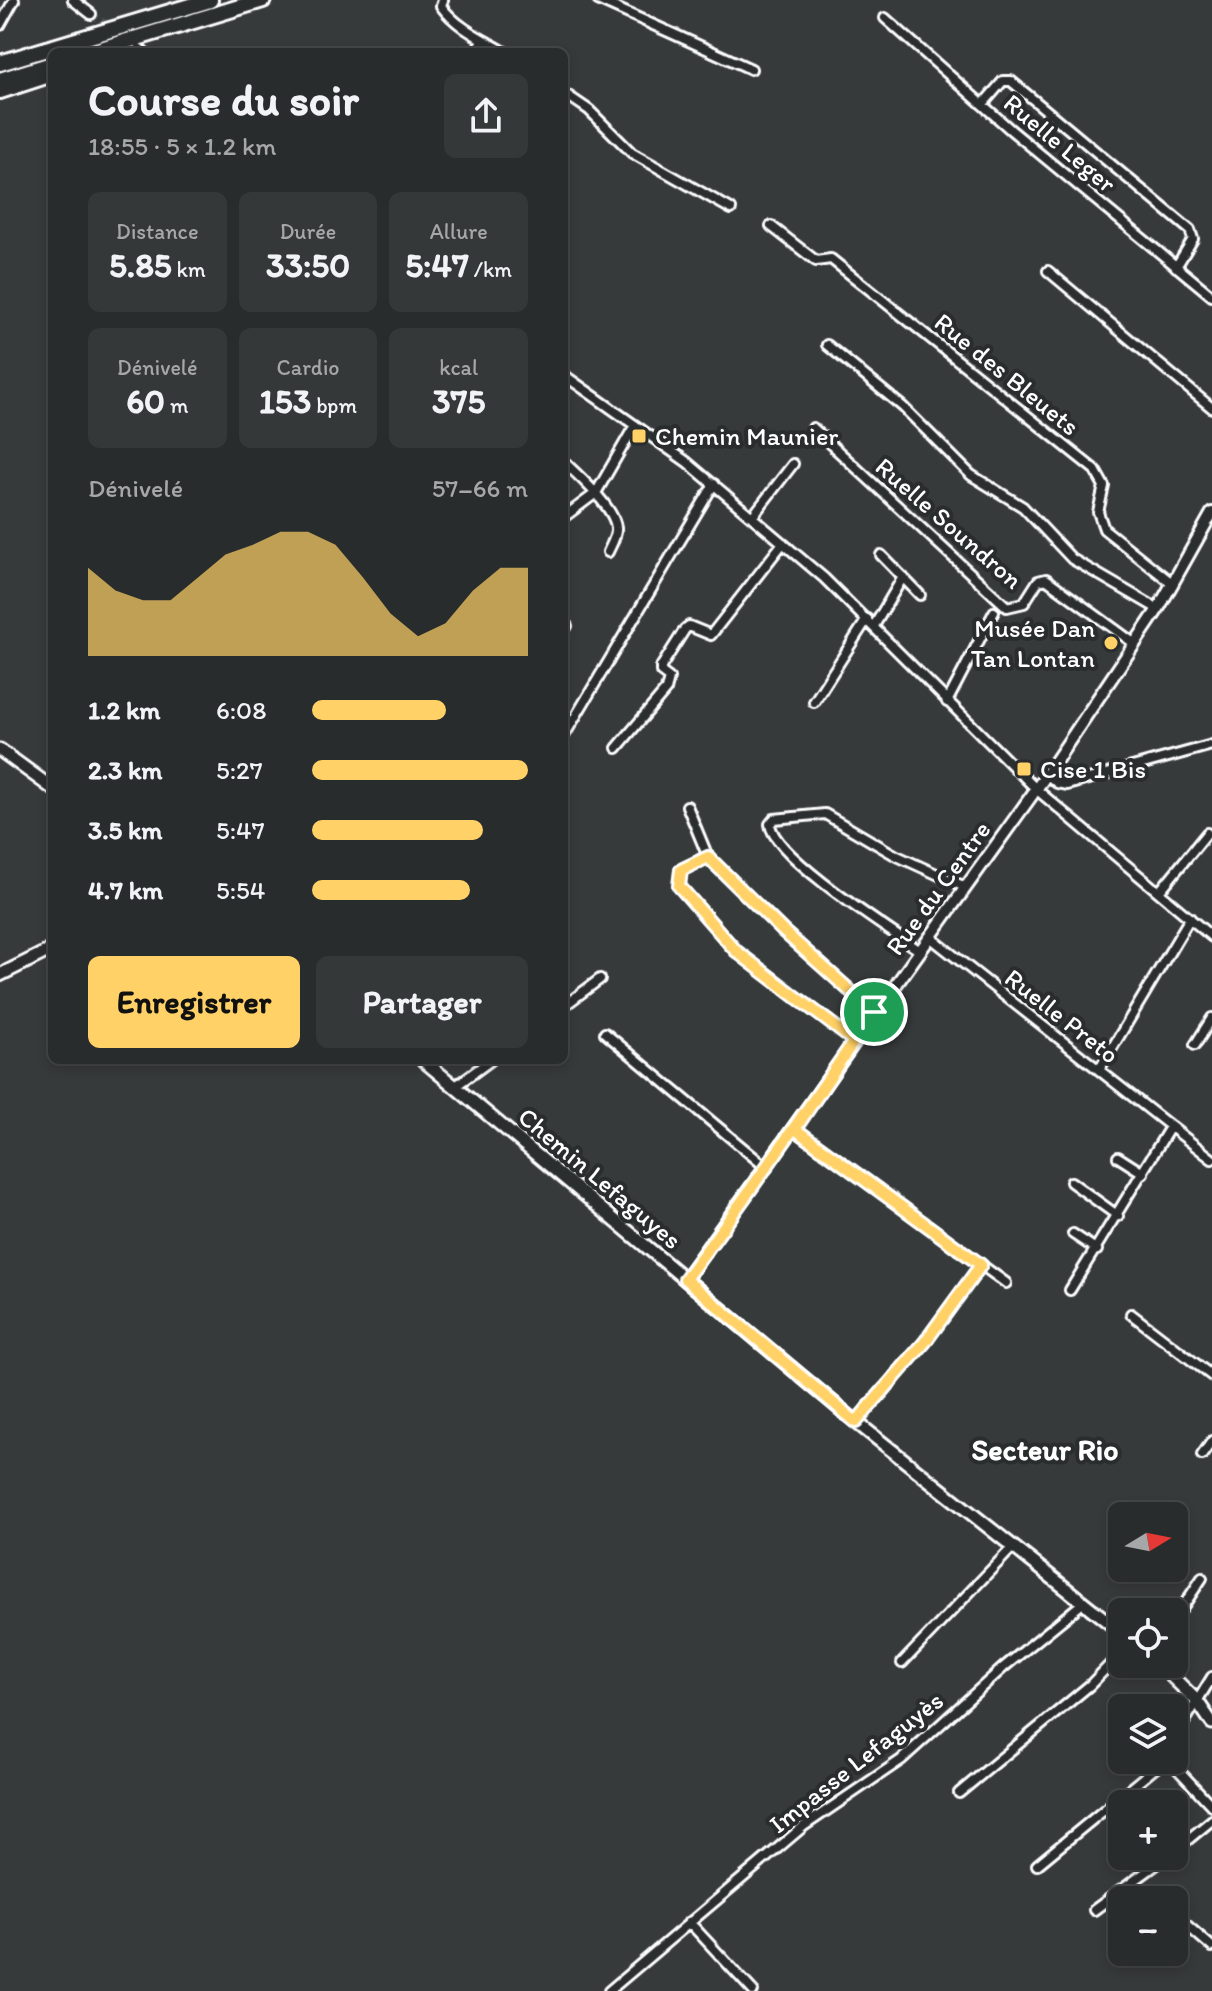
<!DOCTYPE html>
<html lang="fr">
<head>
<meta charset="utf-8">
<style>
  :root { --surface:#292c2c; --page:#353838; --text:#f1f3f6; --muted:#a5a7a9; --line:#454848; --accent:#ffd166 }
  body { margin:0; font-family:Itim,sans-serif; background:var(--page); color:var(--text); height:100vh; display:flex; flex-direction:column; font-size:30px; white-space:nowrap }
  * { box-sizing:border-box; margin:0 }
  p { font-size:26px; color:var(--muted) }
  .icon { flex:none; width:44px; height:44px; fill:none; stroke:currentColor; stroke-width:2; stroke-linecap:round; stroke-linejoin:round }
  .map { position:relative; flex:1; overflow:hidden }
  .side { position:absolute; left:48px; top:48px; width:520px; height:1016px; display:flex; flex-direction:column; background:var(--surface); border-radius:12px; box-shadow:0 4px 12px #0003,0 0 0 2px var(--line) }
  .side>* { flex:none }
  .needle { width:52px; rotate:80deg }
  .fabs { position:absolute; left:1108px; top:1502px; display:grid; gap:16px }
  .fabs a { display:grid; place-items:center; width:80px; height:80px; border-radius:12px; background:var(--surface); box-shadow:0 4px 12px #0003,0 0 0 2px var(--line); font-size:40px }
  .pin { position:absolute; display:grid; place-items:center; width:68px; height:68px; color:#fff; margin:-34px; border:4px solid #fff; border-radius:50%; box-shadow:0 2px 8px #0007 }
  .round { display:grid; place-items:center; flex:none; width:84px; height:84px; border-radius:12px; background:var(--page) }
  .overview { display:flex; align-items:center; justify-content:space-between; height:136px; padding:0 40px }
  h1 { font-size:44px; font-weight:700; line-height:60px }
  .metrics { display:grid; grid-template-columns:repeat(3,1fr); gap:12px; height:136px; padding:8px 40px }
  .metrics div { display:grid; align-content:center; border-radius:12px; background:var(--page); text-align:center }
  .metrics b { font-size:34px; font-weight:700 }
  .metrics small { font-size:22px; font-weight:400 }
  .metrics p { font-size:22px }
  .chart { height:224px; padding:16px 40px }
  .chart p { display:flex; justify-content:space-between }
  .chart svg { width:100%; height:144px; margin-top:8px; fill:var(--accent); opacity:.7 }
  .primary-button { display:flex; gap:16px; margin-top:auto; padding:16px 40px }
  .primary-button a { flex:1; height:92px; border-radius:12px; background:var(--accent); color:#111; font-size:32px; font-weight:700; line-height:92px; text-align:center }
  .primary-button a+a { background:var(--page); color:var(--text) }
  ul { padding:0 40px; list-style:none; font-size:26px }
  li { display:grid; grid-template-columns:128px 96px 1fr; align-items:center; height:60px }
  li i { height:20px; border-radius:10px; background:var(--accent) }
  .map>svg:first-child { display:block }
</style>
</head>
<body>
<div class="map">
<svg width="1212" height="1991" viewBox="0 0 1212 1991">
  <rect width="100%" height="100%" fill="#373a3b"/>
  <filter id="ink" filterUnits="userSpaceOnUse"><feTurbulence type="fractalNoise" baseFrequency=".0125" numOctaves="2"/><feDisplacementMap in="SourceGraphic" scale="16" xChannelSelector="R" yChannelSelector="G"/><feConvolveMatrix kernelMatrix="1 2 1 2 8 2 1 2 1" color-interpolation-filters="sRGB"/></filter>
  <g filter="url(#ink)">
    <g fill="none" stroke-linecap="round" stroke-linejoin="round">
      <!-- minor-tunnel -->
      <path stroke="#4b4e4f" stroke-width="8" stroke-dasharray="8 4" stroke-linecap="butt" d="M91 14 130 41"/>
      <!-- minor casing -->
      <g stroke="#fff" stroke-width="14">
        <path id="minor" d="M73 0 91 14
          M443 0 441 6C457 28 483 39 505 52
          M598 0 751 69
          M885 18 1011 130 1212 296
          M0 25 14 0
          M139 48 144 52
          M475 52 482 41
          M564 93 589 110 632 153 731 209
          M983 104 1003 81H1011L1190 230 1193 239 1176 267
          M771 226 816 261 831 259 1095 470 1104 486 1098 512 1104 529 1173 584
          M1048 271 1212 408
          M827 345 903 407 971 475 1023 507 1072 559 1158 609
          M564 375 687 462 824 578 1036 789 1212 937
          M813 428 1007 607 1024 603 1038 581 1046 579 1135 644
          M564 462C578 475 615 508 616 528 617 536 611 545 608 552
          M564 517 596 493 635 425
          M752 517 793 464
          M881 555 920 595
          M564 625 567 626
          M874 626 903 577
          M814 702 867 619
          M947 702 994 612
          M564 736 714 484
          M617 748 666 690 669 678 661 672V667L685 629 689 626 711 635 783 543
          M1047 774 1057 783 1067 785 1212 745
          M687 806 708 857 783 931 874 1012
          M708 857 681 870 679 886 736 951 854 1041
          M1159 892 1207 833
          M930 937 1212 1159
          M920 951C891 931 773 856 770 824L774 819 825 814 895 855 965 887
          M564 1006 600 979
          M605 1033 767 1168
          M1195 1045 1212 1018
          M1099 1070 1190 918
          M457 1085 491 1060
          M795 1129 1006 1283
          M1118 1157 1143 1173
          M1071 1182 1118 1216
          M1073 1234 1097 1250
          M1070 1290 1170 1127
          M1131 1314 1212 1376
          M856 1422 925 1342 981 1265
          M1202 1455 1212 1441
          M1174 1620 1202 1578
          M902 1663 1012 1548
          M1174 1739 1212 1677
          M1169 1760 1212 1806
          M959 1793 1090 1685 1122 1652
          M1174 1851 1212 1820
          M1037 1865 1165 1760
          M1157 1899 1158 1900
          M1094 1910 1168 1856
          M1174 1914 1212 1947
          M689 1922 753 1991
          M609 1991 804 1826 901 1760 1004 1667 1084 1602"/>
      </g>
      <!-- tertiary casing -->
      <g stroke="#fff" stroke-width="16">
        <path id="tertiary" d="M685 1279 1047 774 1158 609 1212 513"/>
      </g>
      <!-- secondary casing -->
      <g stroke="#fff" stroke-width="17">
        <path id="secondary" d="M0 750 52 788
          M0 975 52 949
          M423 1060 856 1422 1122 1633
          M1159 1664 1197 1701 1212 1723"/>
      </g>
      <!-- trunk casing -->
      <g stroke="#fff" stroke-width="20">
        <path id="trunk" d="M91 52 263 0
          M0 63 210 0
          M0 80 52 64
          M0 91 52 74"/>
      </g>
      <!-- minor -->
      <use href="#minor" stroke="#2a2d2e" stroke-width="8"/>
      <!-- tertiary -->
      <use href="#tertiary" stroke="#2a2d2e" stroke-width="10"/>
      <!-- secondary -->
      <use href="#secondary" stroke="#2a2d2e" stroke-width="11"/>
      <!-- trunk -->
      <use href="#trunk" stroke="#2a2d2e" stroke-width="14"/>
    </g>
  </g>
  <g fill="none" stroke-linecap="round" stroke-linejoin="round" filter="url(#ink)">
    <!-- route casing -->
    <g stroke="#fff" stroke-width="16">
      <path id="route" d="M874 1012 783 931 708 857 681 870 679 886 736 951 854 1041 795 1129 981 1265 925 1342 856 1422 685 1279C751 1191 812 1102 874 1012"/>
    </g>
    <!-- route -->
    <use href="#route" stroke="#ffd166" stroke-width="10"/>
  </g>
  <!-- markers -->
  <g fill="#ffd166" stroke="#2a2d2e" stroke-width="3">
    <rect x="631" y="428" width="16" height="16" rx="4"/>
    <circle cx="1111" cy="643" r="8"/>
    <rect x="1016" y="761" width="16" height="16" rx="4"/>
  </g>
  <g text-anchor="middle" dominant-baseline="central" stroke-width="8" stroke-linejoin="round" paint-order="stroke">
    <!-- street labels -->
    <g font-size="26" fill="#fff" stroke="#2a2d2e">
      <text transform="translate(1060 143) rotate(40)">Ruelle Leger</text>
      <text transform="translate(1007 374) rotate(39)">Rue des Bleuets</text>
      <text transform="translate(949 523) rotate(41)">Ruelle Soundron</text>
      <text transform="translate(938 888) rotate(-54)">Rue du Centre</text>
      <text transform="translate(1062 1016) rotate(38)">Ruelle Preto</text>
      <text transform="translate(600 1178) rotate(40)">Chemin Lefaguyes</text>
      <text transform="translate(856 1762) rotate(-38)">Impasse Lefaguyès</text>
    </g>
    <!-- poi labels -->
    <g font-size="26" fill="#fff" stroke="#2a2d2e" text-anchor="start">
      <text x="655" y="436">Chemin Maunier</text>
      <text x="1095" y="628" text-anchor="end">Musée Dan<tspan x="1095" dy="30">Tan Lontan</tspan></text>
      <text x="1040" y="769">Cise 1 Bis</text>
    </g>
    <!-- quarter labels -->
    <g font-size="30" font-weight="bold" fill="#fff" stroke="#2a2d2e">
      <text x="1045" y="1449">Secteur Rio</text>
    </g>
  </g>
</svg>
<div class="fabs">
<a><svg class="needle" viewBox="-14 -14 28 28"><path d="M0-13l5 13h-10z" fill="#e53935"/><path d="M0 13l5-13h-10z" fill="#a5a7a9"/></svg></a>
<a><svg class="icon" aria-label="locate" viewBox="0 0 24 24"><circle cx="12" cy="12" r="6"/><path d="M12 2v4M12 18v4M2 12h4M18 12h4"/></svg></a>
<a><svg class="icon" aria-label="layers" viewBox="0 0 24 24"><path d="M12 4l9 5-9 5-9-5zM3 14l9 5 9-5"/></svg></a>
<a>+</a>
<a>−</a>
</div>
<div class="pin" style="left:874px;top:1012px;background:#1e9e55"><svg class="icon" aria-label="arrive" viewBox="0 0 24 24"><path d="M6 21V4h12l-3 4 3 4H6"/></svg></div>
<section class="side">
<div class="overview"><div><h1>Course du soir</h1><p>18:55 · 5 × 1.2 km</p></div><a class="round"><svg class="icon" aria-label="share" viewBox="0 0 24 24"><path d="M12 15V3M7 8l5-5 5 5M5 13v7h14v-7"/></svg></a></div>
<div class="metrics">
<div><p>Distance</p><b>5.85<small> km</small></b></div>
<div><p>Durée</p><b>33:50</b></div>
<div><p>Allure</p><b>5:47<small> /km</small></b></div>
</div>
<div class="metrics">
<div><p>Dénivelé</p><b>60<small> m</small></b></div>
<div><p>Cardio</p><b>153<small> bpm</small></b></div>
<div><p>kcal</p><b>375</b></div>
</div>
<div class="chart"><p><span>Dénivelé</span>57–66 m</p>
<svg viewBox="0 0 160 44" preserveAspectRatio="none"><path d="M0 44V17L10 24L20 27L30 27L40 20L50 13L60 10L70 6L80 6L90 10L100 20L110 31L120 38L130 34L140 24L150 17L160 17V44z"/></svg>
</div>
<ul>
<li><b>1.2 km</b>6:08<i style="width:62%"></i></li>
<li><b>2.3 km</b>5:27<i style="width:100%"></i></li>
<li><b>3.5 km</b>5:47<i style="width:79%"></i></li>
<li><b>4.7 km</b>5:54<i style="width:73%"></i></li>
</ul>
<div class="primary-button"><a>Enregistrer</a><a>Partager</a></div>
</section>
</div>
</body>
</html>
